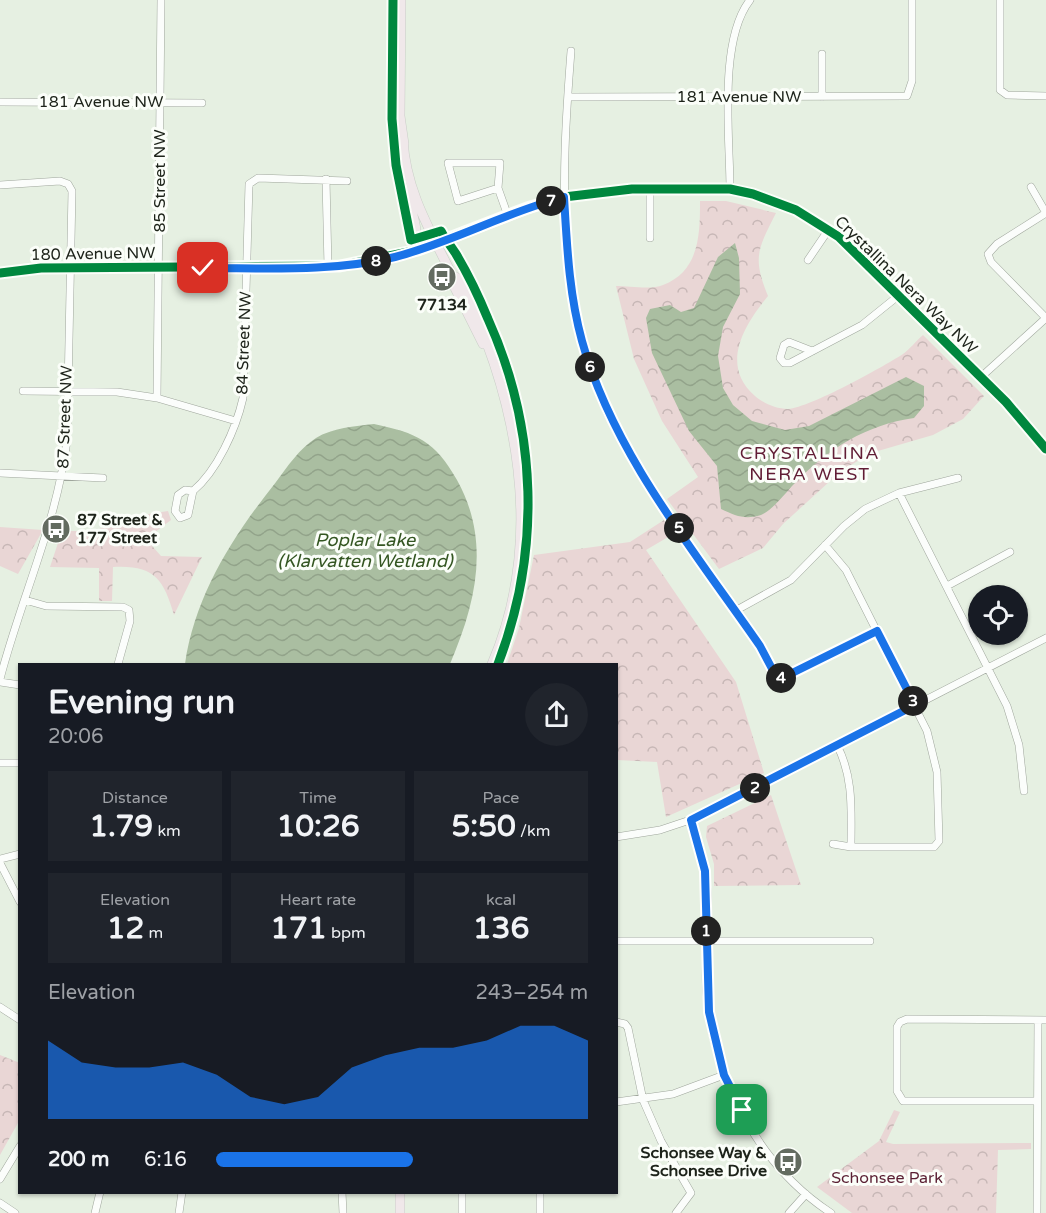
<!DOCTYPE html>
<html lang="en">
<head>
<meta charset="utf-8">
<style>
  :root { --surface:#171b24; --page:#20242c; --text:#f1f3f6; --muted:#9ea1a6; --accent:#1a73e8 }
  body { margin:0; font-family:"Varela Round",sans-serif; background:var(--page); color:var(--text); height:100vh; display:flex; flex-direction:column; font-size:22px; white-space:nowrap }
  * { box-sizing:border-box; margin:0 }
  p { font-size:20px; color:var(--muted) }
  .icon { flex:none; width:33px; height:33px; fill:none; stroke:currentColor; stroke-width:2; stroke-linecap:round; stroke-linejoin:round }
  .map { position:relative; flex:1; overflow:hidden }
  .sheet { position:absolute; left:18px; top:663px; width:600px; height:531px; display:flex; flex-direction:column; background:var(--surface); border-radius:0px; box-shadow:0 2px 4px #0004 }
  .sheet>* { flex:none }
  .controls { position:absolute; left:968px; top:585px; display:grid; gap:12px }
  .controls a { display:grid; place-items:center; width:60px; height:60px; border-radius:50%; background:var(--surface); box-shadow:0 2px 4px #0004; font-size:30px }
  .pin { position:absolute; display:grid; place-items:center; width:51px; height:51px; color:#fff; margin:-26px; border-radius:12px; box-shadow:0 3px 9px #0006 }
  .km { position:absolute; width:30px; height:30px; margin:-15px; border-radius:50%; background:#222; color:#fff; font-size:16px; line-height:30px; text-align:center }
  .round { display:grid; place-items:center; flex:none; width:63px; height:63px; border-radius:32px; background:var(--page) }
  .overview { display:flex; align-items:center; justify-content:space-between; height:102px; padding:0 30px }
  h1 { font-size:33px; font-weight:700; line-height:45px }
  .figures { display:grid; grid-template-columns:repeat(3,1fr); gap:9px; height:102px; padding:6px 30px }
  .figures div { display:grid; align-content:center; border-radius:0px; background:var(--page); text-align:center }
  .figures b { font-size:30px; font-weight:700 }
  .figures small { font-size:16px; font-weight:400 }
  .figures p { font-size:16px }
  .chart { height:168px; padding:12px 30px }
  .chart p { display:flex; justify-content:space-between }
  .chart svg { width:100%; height:108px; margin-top:6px; fill:var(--accent); opacity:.7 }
  ul { padding:0 30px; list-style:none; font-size:20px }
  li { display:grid; grid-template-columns:96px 72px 1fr; align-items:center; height:45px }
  li i { height:15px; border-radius:8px; background:var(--accent) }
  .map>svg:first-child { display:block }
</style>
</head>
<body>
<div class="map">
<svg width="1046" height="1213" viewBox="0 0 1046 1213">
  <defs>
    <pattern id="park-crowns" width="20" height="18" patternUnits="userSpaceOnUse" patternTransform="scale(1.5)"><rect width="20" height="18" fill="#e9d6d5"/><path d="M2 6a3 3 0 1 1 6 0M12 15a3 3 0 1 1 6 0" fill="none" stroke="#c7b7b6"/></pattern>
    <pattern id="water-waves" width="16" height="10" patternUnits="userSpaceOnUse" patternTransform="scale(1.5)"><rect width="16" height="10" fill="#aabea1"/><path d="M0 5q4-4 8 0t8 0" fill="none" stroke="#92a38a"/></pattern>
  </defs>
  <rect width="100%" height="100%" fill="#e6f0e2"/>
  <!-- park -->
  <path fill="url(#park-crowns)" d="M700 201H726L776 213C758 249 752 257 768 296 745 324 719 365 755 396 763 403 776 409 788 409 811 407 881 368 903 354 910 349 916 341 923 335L984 396 963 419 933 435 871 453 841 471 783 524 763 548 719 569 667 499 698 477 662 421 634 359 616 286C630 286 651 290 663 285 700 271 700 233 700 201Z
    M168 511 171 520 146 539 161 556 202 557 174 615C163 578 154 565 113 567L112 601H99V568L50 567 62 531H93L135 516Z
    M664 520 675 533 646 550 736 682 764 773 666 817 657 762 617 760 616 664H507L519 628 534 555 630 542Z
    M0 527 43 530 18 574 0 566Z
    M771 795 801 885 714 886V864L706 837 707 826Z
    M0 1055 20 1063 19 1121 0 1155Z
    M894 1110 900 1112 886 1142 893 1144 1031 1143V1149L998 1150 996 1213H852L817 1187 879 1141Z"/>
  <!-- water -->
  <path fill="url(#water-waves)" d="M735 243 739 258 740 294 723 327 718 356 723 388 733 405 752 421 785 430 809 426 906 377 924 386V406L914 418C866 425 829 448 795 483 786 492 773 510 761 515 745 520 736 516 721 509L717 466 689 431 652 353 646 318 650 309 670 305 681 312 694 308 718 257Z
    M374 424C417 433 435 441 457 480 491 541 476 603 450 664H185C195 595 233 536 276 482 287 467 300 448 316 438 332 428 355 426 374 424Z"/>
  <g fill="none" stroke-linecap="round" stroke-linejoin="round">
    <!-- minor casing -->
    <g stroke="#9fa69c" stroke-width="8">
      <path id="minor" d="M1000 0V90L1007 95 1046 96
        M571 51C561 179 554 315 617 432 664 519 731 593 778 679L877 631
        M822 54V97
        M568 97 907 96 912 81V0
        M0 102 202 103
        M326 179 328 267
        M0 185 60 181 68 184 72 191 67 440C57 523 21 598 0 679
        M1031 187 1046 213
        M498 188 500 163H448L458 201 498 188 508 216
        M730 189C730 138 718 41 750 0
        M650 238V189
        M808 260 829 229
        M0 273 41 268 340 266 418 250 527 208 564 197 632 189H730L753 194 796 210 839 237 1006 402 1046 449
        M812 351 789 342 784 345 780 358 784 363H790L862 325 898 296
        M981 377 1046 318 991 262 988 254 997 244 1046 213
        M23 391 117 392 157 398 236 421
        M157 398 161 0
        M0 473 103 478
        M193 491 188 515 180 518 175 511 178 495 185 490 193 491C217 471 236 429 243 398L249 184 258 178 347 181
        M899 493 1007 706 1019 745 1024 791
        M825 545 846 570 927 731 937 772 939 841 934 847H851L833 844
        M947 586 1010 552
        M25 600 46 606 123 607 129 610 130 621 118 664
        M735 611 791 580 844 526 865 509 899 493 958 478
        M0 682 20 685
        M837 745C854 778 851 811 851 847
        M0 763H20
        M691 820C696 836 702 852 705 869 711 906 705 946 706 983 710 1072 756 1164 831 1213
        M616 837 660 830 696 818 1046 638
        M0 859 20 854
        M0 863 20 902
        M616 941H870
        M0 1007 20 1020
        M616 1022 625 1024 628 1028 643 1100 661 1141 691 1193 676 1213
        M1037 1101H903L897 1091V1027L900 1022 907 1019 1046 1020
        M616 1102 673 1094 724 1075
        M0 1179 20 1146
        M342 1192 343 1213
        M0 1203 15 1213
        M95 1213 100 1192
        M179 1213 182 1192
        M462 1213V1192
        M540 1213V1192
        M789 1213 806 1194
        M1037 1213 1038 1020"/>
    </g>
    <!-- major casing -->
    <g stroke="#c9cdc7" stroke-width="10">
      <path id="major" d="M401 0 400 116 404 144
        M403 140C406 191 430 230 452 275L459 279C518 398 546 538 492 664
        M406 189C409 208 424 235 411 252
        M452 275V282L483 344
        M400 1213V1192"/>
    </g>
    <!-- minor -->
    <use href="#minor" stroke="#fbfdfb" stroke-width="7"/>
    <!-- major -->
    <use href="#major" stroke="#f0e8ea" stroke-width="9"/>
    <!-- cycleway casing -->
    <g stroke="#fbfef9" stroke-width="13">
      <path id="cycleway" d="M393 0 392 119 396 165 411 240 441 231C445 239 451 246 456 254 468 274 479 297 488 319 538 430 541 552 498 664
        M0 273 41 268 340 266 418 250 527 208 564 197 632 189H730L753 194 796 210 839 237 1006 402 1046 449"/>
    </g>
    <!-- cycleway -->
    <use href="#cycleway" stroke="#00873e" stroke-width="9"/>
  </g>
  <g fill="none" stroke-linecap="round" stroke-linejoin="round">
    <!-- route casing -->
    <g stroke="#fff" stroke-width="12">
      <path id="route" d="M203 268C267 268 333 272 395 257 453 242 506 212 564 197 567 246 569 294 582 341 613 453 695 552 760 646L778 680 877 631 915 705 691 820 705 871 709 1012 724 1075 742 1110"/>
    </g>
    <!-- route -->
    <use href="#route" stroke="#1a73e8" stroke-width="8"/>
  </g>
  <!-- icons -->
  <defs>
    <g id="bus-disc" transform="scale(1.5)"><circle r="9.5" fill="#636b60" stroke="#fbfef9"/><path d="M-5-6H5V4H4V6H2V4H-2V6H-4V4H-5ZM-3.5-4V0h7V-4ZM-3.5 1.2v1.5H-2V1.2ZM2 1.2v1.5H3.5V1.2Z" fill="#fff"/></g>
  </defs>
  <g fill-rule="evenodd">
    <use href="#bus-disc" x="442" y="277"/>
    <use href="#bus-disc" x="56" y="529"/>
    <use href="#bus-disc" x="788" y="1162"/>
  </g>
  <g text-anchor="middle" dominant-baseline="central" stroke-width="6" stroke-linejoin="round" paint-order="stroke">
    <!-- street labels -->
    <g font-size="16" fill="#1d231a" stroke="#fbfef9">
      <text x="739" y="97">181 Avenue NW</text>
      <text x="101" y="102">181 Avenue NW</text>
      <text transform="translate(160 181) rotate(-90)">85 Street NW</text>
      <text transform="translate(93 254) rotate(-1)">180 Avenue NW</text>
      <text transform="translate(906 285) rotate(44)">Crystallina Nera Way NW</text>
      <text transform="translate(244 343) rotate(-88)">84 Street NW</text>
      <text transform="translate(65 417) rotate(-88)">87 Street NW</text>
    </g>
    <!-- poi labels -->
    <g font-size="16" font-weight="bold" fill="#1d231a" stroke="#fbfef9">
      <text x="442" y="305">77134</text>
      <text x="77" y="520" text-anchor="start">87 Street &amp;<tspan x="77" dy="18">177 Street</tspan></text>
      <text x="767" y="1153" text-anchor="end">Schonsee Way &amp;<tspan x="767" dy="18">Schonsee Drive</tspan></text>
    </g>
    <!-- park labels -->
    <g font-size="16" fill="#5a1f33" stroke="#fbfef9">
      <text x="887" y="1178">Schonsee Park</text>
    </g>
    <!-- neighbourhood labels -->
    <g font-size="18" letter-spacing="1.5" fill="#611d35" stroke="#fbfef9">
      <text x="810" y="453">CRYSTALLINA<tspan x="810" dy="21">NERA WEST</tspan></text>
    </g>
    <!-- water labels -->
    <g font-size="18" font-style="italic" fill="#345622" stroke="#fbfef9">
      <text x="365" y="540">Poplar Lake<tspan x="365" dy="21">(Klarvatten Wetland)</tspan></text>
    </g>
  </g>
</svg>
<div class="controls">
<a><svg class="icon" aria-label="locate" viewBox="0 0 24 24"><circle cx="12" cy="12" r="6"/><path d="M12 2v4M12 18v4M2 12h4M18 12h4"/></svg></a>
</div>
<div class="pin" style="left:742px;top:1110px;background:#1e9e55"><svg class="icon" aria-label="arrive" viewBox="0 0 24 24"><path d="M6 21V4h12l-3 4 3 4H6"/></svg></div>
<div class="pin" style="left:203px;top:268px;background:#d93025"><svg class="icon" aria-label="check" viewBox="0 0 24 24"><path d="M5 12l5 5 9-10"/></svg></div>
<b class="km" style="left:706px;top:931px">1</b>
<b class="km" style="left:755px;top:788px">2</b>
<b class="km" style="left:913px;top:701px">3</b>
<b class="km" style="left:781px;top:678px">4</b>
<b class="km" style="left:679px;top:528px">5</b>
<b class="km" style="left:590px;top:367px">6</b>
<b class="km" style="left:551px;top:201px">7</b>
<b class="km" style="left:376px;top:261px">8</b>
<section class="sheet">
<div class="overview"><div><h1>Evening run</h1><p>20:06</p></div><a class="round"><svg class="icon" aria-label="share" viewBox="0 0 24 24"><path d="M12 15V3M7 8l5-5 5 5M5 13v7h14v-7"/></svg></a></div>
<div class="figures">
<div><p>Distance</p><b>1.79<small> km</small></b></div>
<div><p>Time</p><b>10:26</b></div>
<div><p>Pace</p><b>5:50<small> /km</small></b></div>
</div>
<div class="figures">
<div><p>Elevation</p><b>12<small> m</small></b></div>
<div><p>Heart rate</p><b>171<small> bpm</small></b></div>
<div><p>kcal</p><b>136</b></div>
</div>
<div class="chart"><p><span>Elevation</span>243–254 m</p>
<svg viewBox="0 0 160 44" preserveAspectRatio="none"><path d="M0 44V12L10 21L20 23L30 23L40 21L50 26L60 35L70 38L80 35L90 23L100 18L110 15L120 15L130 12L140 6L150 6L160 12V44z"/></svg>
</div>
<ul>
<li><b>200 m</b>6:16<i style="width:53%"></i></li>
</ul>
</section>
</div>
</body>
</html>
